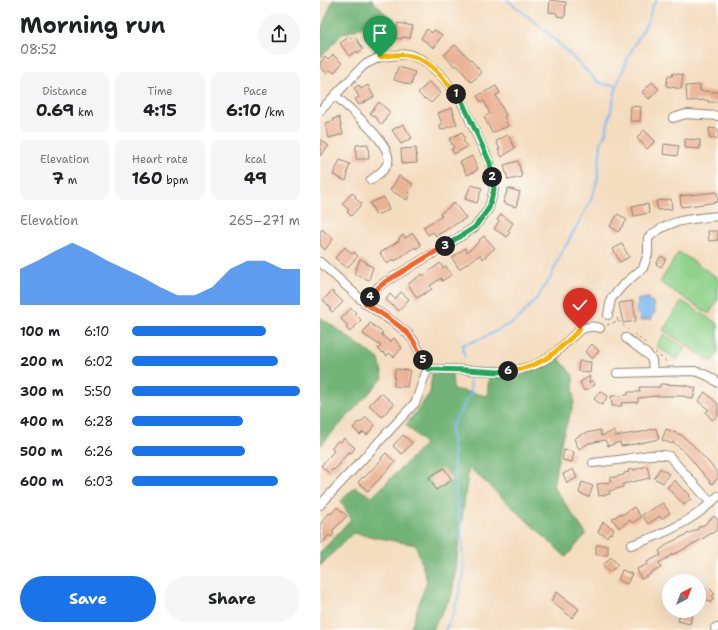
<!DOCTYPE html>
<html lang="en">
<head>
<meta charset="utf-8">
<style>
  :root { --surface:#fff; --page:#f6f6f6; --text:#202124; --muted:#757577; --accent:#1a73e8 }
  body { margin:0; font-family:"Shantell Sans",sans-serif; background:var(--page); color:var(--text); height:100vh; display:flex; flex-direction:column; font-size:15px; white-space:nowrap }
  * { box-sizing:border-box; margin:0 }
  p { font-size:13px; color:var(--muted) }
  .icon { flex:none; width:22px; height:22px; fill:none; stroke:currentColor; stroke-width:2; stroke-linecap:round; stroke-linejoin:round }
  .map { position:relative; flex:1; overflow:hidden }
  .sheet { display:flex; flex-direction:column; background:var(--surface); width:320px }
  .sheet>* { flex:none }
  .needle { width:26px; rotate:42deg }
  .buttons { position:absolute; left:342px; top:574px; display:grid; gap:8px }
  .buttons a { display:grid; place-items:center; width:44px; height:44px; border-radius:50%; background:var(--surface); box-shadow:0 4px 16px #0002; font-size:20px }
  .pin { position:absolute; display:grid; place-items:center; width:34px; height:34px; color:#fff; margin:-41px -17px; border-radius:50% 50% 50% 0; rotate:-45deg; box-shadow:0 0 4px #0007 }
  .pin .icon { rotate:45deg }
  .km { position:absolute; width:20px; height:20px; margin:-10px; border-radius:50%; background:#222; color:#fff; font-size:11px; line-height:20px; text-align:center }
  .round { display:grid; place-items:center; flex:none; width:42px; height:42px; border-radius:21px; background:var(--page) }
  .summary { display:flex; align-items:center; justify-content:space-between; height:68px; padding:0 20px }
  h1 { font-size:22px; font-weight:700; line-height:30px }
  .metrics { display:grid; grid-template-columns:repeat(3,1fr); gap:6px; height:68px; padding:4px 20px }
  .metrics div { display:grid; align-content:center; border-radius:8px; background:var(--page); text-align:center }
  .metrics b { font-size:17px; font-weight:700 }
  .metrics small { font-size:11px; font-weight:400 }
  .metrics p { font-size:11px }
  .chart { height:112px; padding:8px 20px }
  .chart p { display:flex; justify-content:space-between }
  .chart svg { width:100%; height:72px; margin-top:4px; fill:var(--accent); opacity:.7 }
  .cta { display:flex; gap:8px; margin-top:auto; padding:8px 20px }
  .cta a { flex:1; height:46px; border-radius:24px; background:var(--accent); color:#fff; font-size:16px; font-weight:700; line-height:46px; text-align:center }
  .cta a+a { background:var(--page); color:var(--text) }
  ul { padding:0 20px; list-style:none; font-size:13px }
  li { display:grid; grid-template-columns:64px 48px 1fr; align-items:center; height:30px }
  li i { height:10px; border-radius:5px; background:var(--accent) }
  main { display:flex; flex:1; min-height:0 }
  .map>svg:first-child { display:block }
</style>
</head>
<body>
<main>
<section class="sheet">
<div class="summary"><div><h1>Morning run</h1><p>08:52</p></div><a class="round"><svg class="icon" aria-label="share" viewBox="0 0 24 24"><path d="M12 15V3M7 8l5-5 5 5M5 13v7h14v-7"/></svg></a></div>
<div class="metrics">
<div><p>Distance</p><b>0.69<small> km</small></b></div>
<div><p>Time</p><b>4:15</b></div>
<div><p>Pace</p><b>6:10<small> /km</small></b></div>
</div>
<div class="metrics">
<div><p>Elevation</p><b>7<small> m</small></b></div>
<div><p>Heart rate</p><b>160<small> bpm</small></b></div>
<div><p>kcal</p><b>49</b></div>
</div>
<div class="chart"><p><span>Elevation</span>265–271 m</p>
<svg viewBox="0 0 160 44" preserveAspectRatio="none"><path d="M0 44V22L10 17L20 11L30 6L40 11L50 17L60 22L70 27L80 33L90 38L100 38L110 33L120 22L130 17L140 17L150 22L160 22V44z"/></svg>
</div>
<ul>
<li><b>100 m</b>6:10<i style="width:80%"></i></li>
<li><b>200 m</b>6:02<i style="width:87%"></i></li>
<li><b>300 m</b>5:50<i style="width:100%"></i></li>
<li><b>400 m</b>6:28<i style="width:66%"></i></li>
<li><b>500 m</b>6:26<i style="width:67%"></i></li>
<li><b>600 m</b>6:03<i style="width:87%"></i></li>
</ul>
<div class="cta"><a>Save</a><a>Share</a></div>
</section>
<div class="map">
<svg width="398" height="630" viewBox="0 0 398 630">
  <rect width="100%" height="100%" fill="#fdfcf7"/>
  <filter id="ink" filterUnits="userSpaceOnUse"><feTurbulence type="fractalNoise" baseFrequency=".025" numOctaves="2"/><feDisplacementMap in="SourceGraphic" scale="8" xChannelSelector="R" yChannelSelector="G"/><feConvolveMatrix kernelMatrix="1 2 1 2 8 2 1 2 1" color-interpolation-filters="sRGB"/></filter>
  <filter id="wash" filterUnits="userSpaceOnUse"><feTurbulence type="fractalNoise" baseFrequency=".012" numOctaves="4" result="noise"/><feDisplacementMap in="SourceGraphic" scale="16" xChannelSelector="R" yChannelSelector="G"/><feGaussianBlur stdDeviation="0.9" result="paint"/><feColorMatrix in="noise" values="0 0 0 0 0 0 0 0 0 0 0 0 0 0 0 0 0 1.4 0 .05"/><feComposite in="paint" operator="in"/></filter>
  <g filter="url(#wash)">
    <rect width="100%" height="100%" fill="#f4dcbe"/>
    <!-- green -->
    <path fill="#8ed28b" stroke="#5c7e5b" d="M359 252 398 278V299L389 314 340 282Z
      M362 301 398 324V352L392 362 343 330Z
      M344 334 365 348 357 360 336 346Z"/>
    <!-- forest -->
    <path fill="#72b477" stroke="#4e7051" d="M13 0H52L70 18 22 34 0 58V29L2 27Z
      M0 317 59 359 63 378 0 446Z
      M239 358 253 376 254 403 242 438 233 486 266 534 246 557 149 467 132 595 112 630H90L107 581 96 545 33 533 0 566V553L31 519 21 501 35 487 52 497 105 444 86 425 110 393 112 374H132L133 389 167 396 169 377 196 378Z"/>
    <!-- water -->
    <path fill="#7fbaf1" stroke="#55728e" d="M328 298 329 301 333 302 335 313 331 316 332 319 320 321V316L317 314 316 307 318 305 317 300Z"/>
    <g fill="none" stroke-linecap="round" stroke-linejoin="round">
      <!-- stream -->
      <path stroke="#7fbaf1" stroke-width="2" d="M187 0 227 32 278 82 288 85H297
        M145 357 142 345 161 339 197 320 217 298 231 277 239 258 270 202 277 182 281 143 286 132 297 85 309 55 328 21 332 7 337 0
        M125 630 133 615 144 575 141 525 137 500 131 427 151 393 150 381"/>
    </g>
    <g id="blocks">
      <!-- building -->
      <path fill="#eab295" d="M230 0 246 2 245 17 237 16V13L229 12Z
        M78 23 93 26 90 38 82 37V39L74 38Z
        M65 26 67 34 63 35 64 39 51 42 48 30Z
        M107 29 112 33 114 30 122 35 114 48 101 38Z
        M29 37 31 39 35 37 43 49 38 53 37 51 29 56 20 43Z
        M135 45 152 61 162 73 151 82 137 65 135 67 124 55Z
        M13 55 22 63 14 73 10 70 7 73 0 67V63L5 57 8 60Z
        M78 67 95 72 91 85 74 80Z
        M353 73 363 75 361 89 346 86 348 76H352Z
        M109 82 121 93 111 103 105 98 104 99 98 93Z
        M332 82 339 89 329 99 322 92Z
        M39 85 41 89 48 85 54 97 39 105 35 99 39 97 34 88Z
        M380 85V91L398 92V102H388V100L367 101 366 86Z
        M176 86 180 93 176 95 186 116 184 117 188 126 172 133 164 117 170 114 164 101 161 102 157 96Z
        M59 102 70 112 65 118 66 119 62 125 57 120 58 119 50 113Z
        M311 106 321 107 320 121H310Z
        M132 108 134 114H133L137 124 121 130 119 125 122 124 118 113Z
        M19 117 23 134 9 138 5 123 14 121 13 119Z
        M83 124 92 138 81 144 72 130Z
        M389 128 398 129V139L389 138Z
        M324 130 335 141 327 149 317 138Z
        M142 132 145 139 143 140 147 147 134 154 131 149 134 148 129 139Z
        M188 135 195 148 182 157 178 149H180L176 141Z
        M0 139 9 146 0 156Z
        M365 139 380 140V149L365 148Z
        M48 144 49 159H36V145Z
        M344 144 359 146 357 156 343 154Z
        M96 148 97 163 82 164 81 149Z
        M152 156 158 169 156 171 147 175 140 162Z
        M20 160 30 164 27 173 28 174 26 181 13 175Z
        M198 161 202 177 188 180 184 165Z
        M79 176 93 184 88 193 90 194 87 200 70 190Z
        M151 185 162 188 157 203 145 199Z
        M188 188 200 192 196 207 183 203Z
        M397 192 398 202 361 207 360 196Z
        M32 193 36 196 35 198 42 204 31 216 27 212 29 210 22 204Z
        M64 197 69 210 56 215 50 203Z
        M351 199 352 209 338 210 336 201Z
        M134 203 146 218 116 236 113 232 108 235 103 227 122 216 120 214Z
        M328 204 329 213 314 216 312 206Z
        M181 214 193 223 188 231 190 232 187 237 174 229 179 221 177 220Z
        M298 214 307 220 298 232 290 226Z
        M2 229 13 239 5 250 0 245V232Z
        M388 231H398V240L389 241Z
        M93 233 101 245 96 249 95 247 75 261 74 259 67 264 60 253 80 240 78 239 83 235 85 238Z
        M164 236 175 248 163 259 160 255 139 269 132 258 145 248 147 252 160 241 159 240Z
        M302 244 309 257 300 262 293 249Z
        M25 247 32 254 34 252 38 256 27 268 15 258Z
        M341 256 346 259 341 267 336 264Z
        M40 259 47 262 46 264 53 267 49 280 34 274Z
        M120 263 123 268 126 266 131 275 122 281 121 278 110 286 112 289 97 298 88 284 102 274 103 276Z
        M12 291 23 302 13 312 9 309 11 308 3 300Z
        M81 292 89 299 79 311 66 300 70 294 75 299Z
        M313 301 316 321 303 323 299 303Z
        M31 308 36 313 35 314 41 320 30 332 26 328 28 326 21 319Z
        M50 323 63 333 61 334 70 342 74 338 82 348 74 357 69 353 67 356 63 352 62 353 58 349 61 346 43 334Z
        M272 344 279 351 272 359 265 352Z
        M259 361 271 362 270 373 258 371Z
        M75 369 90 370 87 387 74 386Z
        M270 376 269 383 273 380 275 385 264 391 260 382Z
        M340 384 363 385 376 388 373 399 363 396H336L318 398V402L301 403 302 406H292L291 396 308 395V392H320L319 387H340Z
        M280 391 288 396 282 405 274 399Z
        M385 392 398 404V416L392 420 386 412 389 410 378 401Z
        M61 393 74 404 62 417 49 405Z
        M46 417 55 425 47 435 43 432 40 435 33 428 38 422 40 423Z
        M336 428 339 439 315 444 301 446 300 442 288 446 285 440 269 443 259 449 254 439 262 434 280 430 281 436 294 431 295 436 322 432Z
        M346 429 361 435 373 445 398 473V478L392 484 364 451 353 442 352 444 342 440Z
        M83 435 92 443 82 454 73 446Z
        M24 438 35 448 31 453 29 452 20 462 21 463 14 470 13 469 9 473 1 466 14 451 11 448 19 440 21 442Z
        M244 450 254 452 252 462 242 460Z
        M66 453 75 462 48 491 38 482 43 477 44 478 62 459 61 458Z
        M327 466 330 478 303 484V487L289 491 290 494 279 496 277 484 291 482 290 478 304 475V473L309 472 308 470 314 469V470Z
        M124 468 132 480 116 490 109 477Z
        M340 468 349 474 343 483 334 478Z
        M253 469 257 478 247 483 243 474Z
        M355 480 364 491 365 490 370 495 368 496 371 499 364 505 347 487Z
        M262 482 273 486 269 497 259 493Z
        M343 503 350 513 341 519 340 516 328 524 322 515Z
        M17 507 27 516 12 531 14 533 11 537 9 535 0 545V524L9 513 11 514Z
        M314 507 321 517 312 523 310 520 299 528 292 519 301 513 302 515Z
        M394 516 398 520V529L394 532 368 547 355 554V553L339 563 341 568 330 573V575L321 579 317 569 328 564 327 562 341 555 339 551 349 543 378 529V527L384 525Z
        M283 522 294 529 291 534 289 533 287 537 278 532Z
        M276 545H288V555H276Z
        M291 557 298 565 289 572 283 565Z
        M302 570 312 574 307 584 298 580Z
        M388 587 395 594 392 596 394 598 390 603 385 598 379 604V596Z
        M237 592 259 609 252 618 231 601Z
        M361 611 372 613 370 624 358 621Z"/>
    </g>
  </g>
  <g filter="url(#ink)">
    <use href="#blocks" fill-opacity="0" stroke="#908474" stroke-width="1"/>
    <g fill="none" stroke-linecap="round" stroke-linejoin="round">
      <!-- minor casing -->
      <g stroke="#908474" stroke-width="10">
        <path id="minor" d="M15 95C28 108 73 144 68 162 65 171 58 174 51 180
          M0 111 44 65 60 57 88 54 103 60 121 75 141 101 170 163 174 189 169 208 155 227 124 247 65 282 58 287 45 303
          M353 118 366 114 398 116
          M0 262 45 303 76 324 88 334 94 341 108 369C102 380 100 392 95 403L0 505
          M288 315 291 299 303 285 323 268 328 254V238C348 219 373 219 398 216
          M306 338 328 355 332 360 333 372
          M108 369C121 369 134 369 148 370 172 371 193 374 217 364 223 361 230 357 235 353 249 342 260 321 280 328
          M297 373 374 371C383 373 391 376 398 383
          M273 463C281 462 290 461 298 460 315 458 332 452 349 456L391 503
          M311 545C343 535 375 520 398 496
          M395 628H398"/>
      </g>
      <!-- path -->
      <path stroke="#908474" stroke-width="1" stroke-dasharray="3 3" stroke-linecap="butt" d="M298 321 308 330
        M287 325 298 321 297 318 295 317
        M314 334 327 344
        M335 352 349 364"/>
      <!-- minor -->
      <use href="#minor" stroke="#fff" stroke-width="8"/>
    </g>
  </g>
  <g fill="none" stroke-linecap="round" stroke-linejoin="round" filter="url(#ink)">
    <!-- split-1 casing -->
    <g stroke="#fff" stroke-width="8">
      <path id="split-1" d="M60 57C100 48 113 65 136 94"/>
    </g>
    <!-- split-2 casing -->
    <g stroke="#fff" stroke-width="8">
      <path id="split-2" d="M136 94 142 101 170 163 172 177"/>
    </g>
    <!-- split-3 casing -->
    <g stroke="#fff" stroke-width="8">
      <path id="split-3" d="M125 246 155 227 169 208 174 189 172 177"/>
    </g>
    <!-- split-4 casing -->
    <g stroke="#fff" stroke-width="8">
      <path id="split-4" d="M50 297 58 288 65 282 125 246"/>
    </g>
    <!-- split-5 casing -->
    <g stroke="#fff" stroke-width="8">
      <path id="split-5" d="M50 297 45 303C59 313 77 322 89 335 95 342 99 351 103 360"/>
    </g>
    <!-- split-6 casing -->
    <g stroke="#fff" stroke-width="8">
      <path id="split-6" d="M103 360 108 369 148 370 178 372 188 371"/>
    </g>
    <!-- split-7 casing -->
    <g stroke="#fff" stroke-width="8">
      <path id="split-7" d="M188 371C221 368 238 351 260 329"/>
    </g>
    <!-- split-1 -->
    <use href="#split-1" stroke="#f5b400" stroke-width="5"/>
    <!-- split-2 -->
    <use href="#split-2" stroke="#22a559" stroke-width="5"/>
    <!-- split-3 -->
    <use href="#split-3" stroke="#22a559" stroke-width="5"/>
    <!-- split-4 -->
    <use href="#split-4" stroke="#f0652b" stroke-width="5"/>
    <!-- split-5 -->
    <use href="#split-5" stroke="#f0652b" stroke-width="5"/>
    <!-- split-6 -->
    <use href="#split-6" stroke="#22a559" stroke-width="5"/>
    <!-- split-7 -->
    <use href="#split-7" stroke="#f5b400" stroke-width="5"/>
  </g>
</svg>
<div class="buttons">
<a><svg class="needle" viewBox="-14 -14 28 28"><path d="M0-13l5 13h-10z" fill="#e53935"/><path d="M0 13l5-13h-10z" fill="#757577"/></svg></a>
</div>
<div class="pin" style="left:60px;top:57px;background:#1e9e55"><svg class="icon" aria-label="arrive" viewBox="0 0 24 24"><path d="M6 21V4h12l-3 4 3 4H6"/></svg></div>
<div class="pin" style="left:260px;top:329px;background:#d93025"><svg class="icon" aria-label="check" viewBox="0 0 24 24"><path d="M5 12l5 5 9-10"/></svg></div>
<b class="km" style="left:136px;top:94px">1</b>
<b class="km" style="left:172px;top:177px">2</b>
<b class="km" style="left:125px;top:246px">3</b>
<b class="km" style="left:50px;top:297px">4</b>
<b class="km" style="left:103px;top:360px">5</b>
<b class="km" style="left:188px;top:371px">6</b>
</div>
</main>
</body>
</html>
